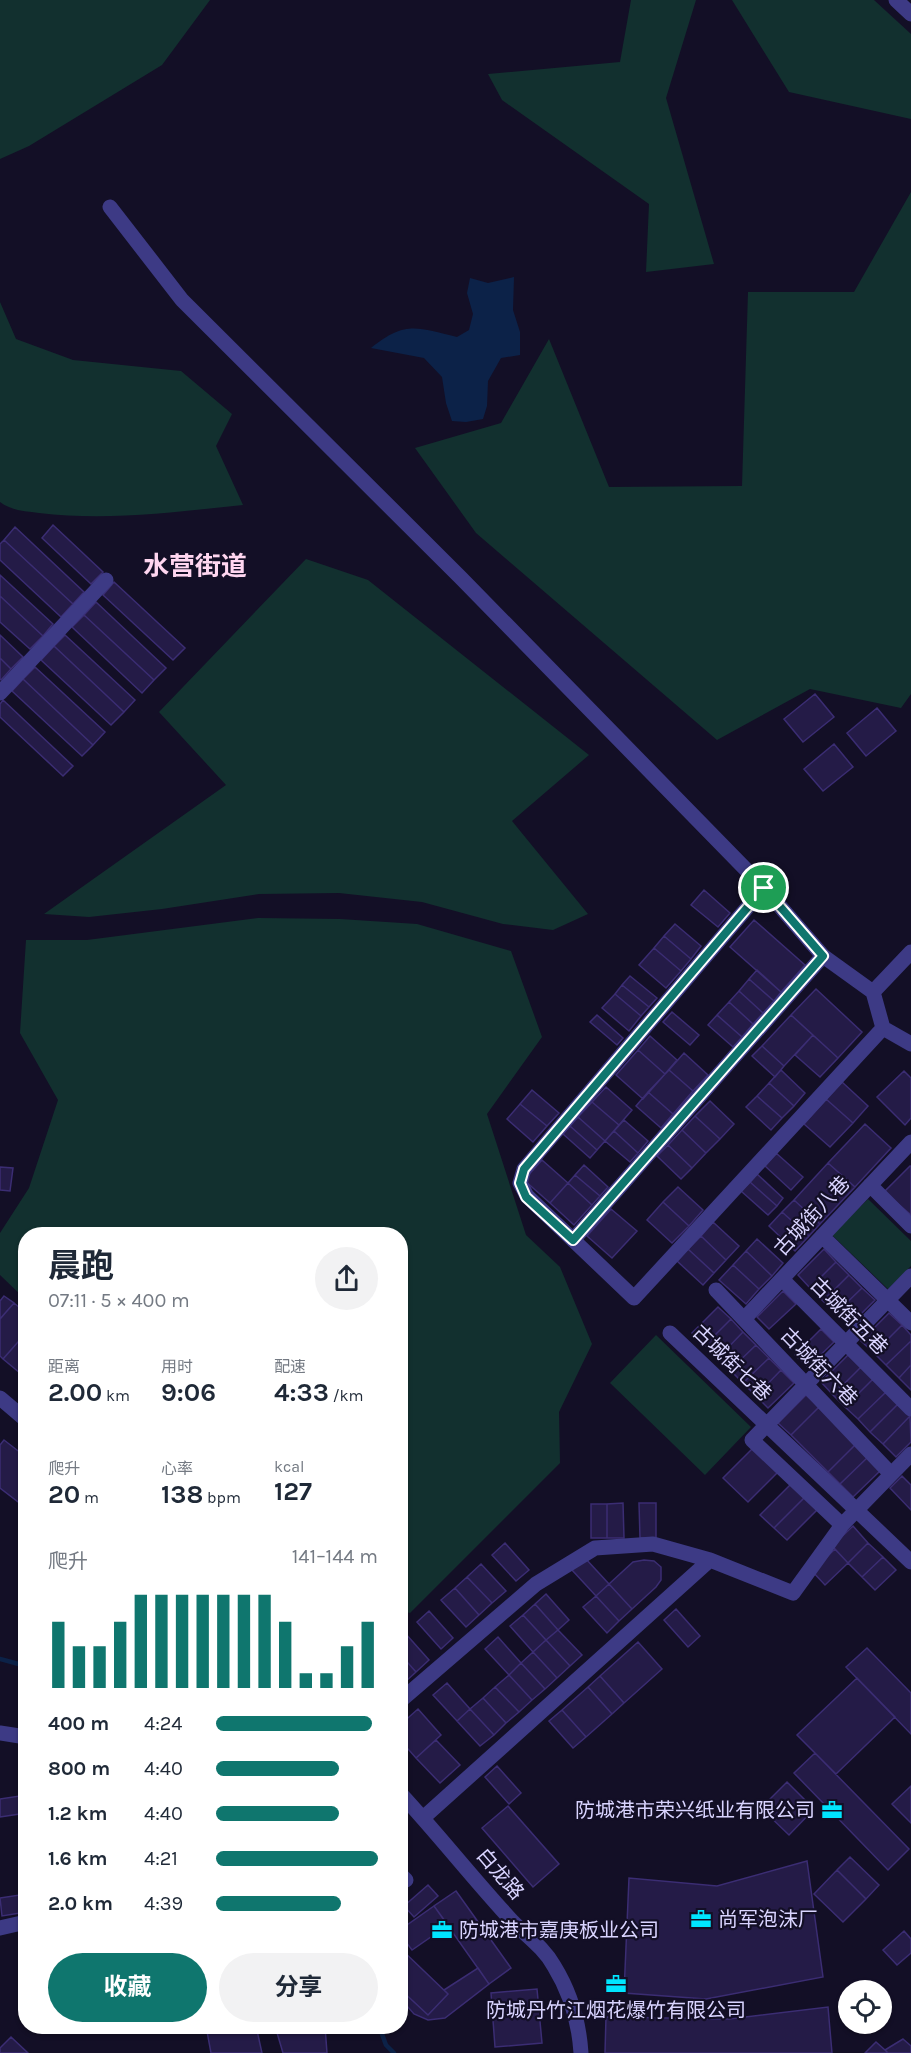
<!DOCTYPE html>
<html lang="zh">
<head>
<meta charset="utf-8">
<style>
  :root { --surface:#fff; --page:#f2f2f3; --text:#1f2937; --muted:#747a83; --accent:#0f766e }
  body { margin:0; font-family:Karla,"Noto Sans SC",sans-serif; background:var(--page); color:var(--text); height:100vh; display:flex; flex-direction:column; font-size:22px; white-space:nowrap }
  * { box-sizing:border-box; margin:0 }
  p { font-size:20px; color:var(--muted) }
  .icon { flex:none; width:33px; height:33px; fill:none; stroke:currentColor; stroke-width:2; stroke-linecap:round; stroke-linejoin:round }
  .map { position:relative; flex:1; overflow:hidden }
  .side { position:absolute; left:18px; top:1227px; width:390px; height:807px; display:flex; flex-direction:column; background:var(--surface); border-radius:24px; box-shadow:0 2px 4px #0004 }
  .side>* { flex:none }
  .buttons { position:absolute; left:838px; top:1980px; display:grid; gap:12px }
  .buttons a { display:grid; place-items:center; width:54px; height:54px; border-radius:50%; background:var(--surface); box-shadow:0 2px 4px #0004; font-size:30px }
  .pin { position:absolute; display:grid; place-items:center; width:51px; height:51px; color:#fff; margin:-26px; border:3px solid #fff; border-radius:50%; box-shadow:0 2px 6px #0007 }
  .round { display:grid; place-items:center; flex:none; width:63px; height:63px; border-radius:32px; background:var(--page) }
  .summary { display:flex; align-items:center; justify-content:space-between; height:102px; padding:0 30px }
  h1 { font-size:33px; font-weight:700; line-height:45px }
  .metrics { display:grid; grid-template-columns:repeat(3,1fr); gap:9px; height:102px; padding:6px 30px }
  .metrics div { display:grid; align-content:center }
  .metrics b { font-size:26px; font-weight:700 }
  .metrics small { font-size:16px; font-weight:400 }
  .metrics p { font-size:16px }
  .chart { height:168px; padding:12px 30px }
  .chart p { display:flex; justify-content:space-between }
  .chart svg { width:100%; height:108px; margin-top:6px; stroke:var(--accent); stroke-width:6 }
  .action { display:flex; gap:12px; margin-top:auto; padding:12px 30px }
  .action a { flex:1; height:69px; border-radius:36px; background:var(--accent); color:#fff; font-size:24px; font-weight:700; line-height:69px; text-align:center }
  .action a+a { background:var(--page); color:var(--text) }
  ul { padding:0 30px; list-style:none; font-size:20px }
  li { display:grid; grid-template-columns:96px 72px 1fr; align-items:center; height:45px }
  li i { height:15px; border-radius:8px; background:var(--accent) }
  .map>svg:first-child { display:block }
</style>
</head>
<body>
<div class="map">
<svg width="911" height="2053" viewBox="0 0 911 2053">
  <rect width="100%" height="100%" fill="#130f26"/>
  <!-- green -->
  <path fill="#12302f" d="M0 0H210L162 65 29 146 0 159Z
    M631 0H696L666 98 714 264 646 272 649 204 502 100 488 74 620 62Z
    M732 0H874L911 34V119L789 92Z
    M911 192V694L901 708 810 689 717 740 476 533 415 448 501 423 549 339 609 487 742 486 748 292H854Z
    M0 302 16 339 73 360 181 371 232 414 216 446 243 505C175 512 108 521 39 513 25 511 12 511 0 502Z
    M306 559 368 580 589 755 512 821 588 914 553 930 503 924 422 902 339 893 259 894 162 909 89 917 44 914 226 785 159 712Z
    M258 918 340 919 417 924 511 951 542 1037 487 1114 526 1235 560 1267 592 1344 559 1412 560 1463 410 1613 400 1610V1234H26L25 1299 0 1275V1233L29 1188 58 1100 20 1033 26 940H87Z
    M868 1199 911 1241V1266L888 1289 832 1235Z
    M656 1335 751 1427 705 1475 610 1383Z"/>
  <!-- water -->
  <path fill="#0c2248" d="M514 277 513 310 520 332V355L501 358 488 381 487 406 483 419 466 422 452 421 446 403 442 377 424 358 371 348C406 320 417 328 457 337L469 330 473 314 467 293 470 278 488 283Z"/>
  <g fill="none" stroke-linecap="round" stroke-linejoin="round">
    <!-- stream -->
    <path stroke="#0c2248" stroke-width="4.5" d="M0 1659 26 1666
      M379 2026 386 2045 394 2053"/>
  </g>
  <!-- building -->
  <path fill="#241b47" stroke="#3b2d73" stroke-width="1.5" d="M53 525 103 572 91 584 42 538Z
    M15 527 84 592 73 604 4 540Z
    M4 540 73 604 61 617 0 560V544Z
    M0 575 53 624 43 636 0 596Z
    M114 582 185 648 173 660 103 595Z
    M0 596 43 636 30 649 0 622Z
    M96 602 166 668 154 680 84 615Z
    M84 615 154 680 142 693 72 627Z
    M0 635 23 657 11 669 0 658Z
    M65 635 135 700 124 712 54 646Z
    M54 646 124 712 111 725 41 660Z
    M0 658 11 669 1 680 0 679Z
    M35 667 105 732 93 745 23 679Z
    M23 679 93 745 82 756 12 691Z
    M815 694 834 717 803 742 784 719Z
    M3 700 73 766 63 776 0 717V704Z
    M877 708 896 731 866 756 847 733Z
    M834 744 853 767 823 791 804 769Z
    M704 890 730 913 718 927 691 905Z
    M754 920 805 965 781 992 730 947Z
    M675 924 701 946 691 959 664 936Z
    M664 936 691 959 681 971 654 948Z
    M654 948 681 971 666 988 639 965Z
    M757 970 781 992 774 1001 749 979Z
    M630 976 657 998 649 1007 622 985Z
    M749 979 774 1001 763 1013 739 991Z
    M622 985 649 1007 641 1016 615 994Z
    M816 989 862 1032 838 1058 791 1015Z
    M739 991 763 1013 753 1024 729 1002Z
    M615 994 641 1016 629 1031 602 1008Z
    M729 1002 753 1024 742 1037 717 1015Z
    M672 1012 699 1035 690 1045 663 1022Z
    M597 1015 623 1038 617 1045 590 1022Z
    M717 1015 742 1037 733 1047 708 1025Z
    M791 1015 813 1035 784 1066 762 1046Z
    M813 1035 838 1058 820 1077 795 1055Z
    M650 1036 677 1060 665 1074 638 1050Z
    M762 1046 784 1066 775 1077 752 1056Z
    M638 1050 665 1074 643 1099 616 1075Z
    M684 1053 708 1075 693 1091 669 1070Z
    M669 1070 693 1091 673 1114 648 1092Z
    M781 1070 805 1093 794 1106 769 1083Z
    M904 1071 911 1078V1118L905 1125 877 1097Z
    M842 1082 868 1106 853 1123 826 1099Z
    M769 1083 794 1106 782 1118 757 1096Z
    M606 1087 632 1110 619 1125 592 1102Z
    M532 1090 559 1113 547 1126 520 1104Z
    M648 1092 673 1114 661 1128 636 1106Z
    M757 1096 782 1118 771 1130 746 1107Z
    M826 1099 853 1123 830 1147 804 1124Z
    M710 1101 734 1124 720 1139 695 1116Z
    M592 1102 619 1125 605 1141 578 1117Z
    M520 1104 547 1126 533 1142 507 1119Z
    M695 1116 720 1139 706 1153 682 1130Z
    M578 1117 605 1141 597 1150 570 1126Z
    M624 1120 648 1141 638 1153 614 1131Z
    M865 1124 891 1148 855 1187 828 1163Z
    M570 1126 597 1150 590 1158 563 1134Z
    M682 1130 706 1153 692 1168 668 1145Z
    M614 1131 638 1153 630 1162 605 1141Z
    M668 1145 692 1168 681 1179 657 1156Z
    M776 1153 803 1177 791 1190 765 1166Z
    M542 1160 568 1183 550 1203 524 1180Z
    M828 1163 855 1187 820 1224 794 1200Z
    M584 1165 608 1187 600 1196 575 1175Z
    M910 1166H911V1215L884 1192Z
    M0 1167 13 1168 10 1191 0 1190Z
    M757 1174 783 1198 777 1206 750 1182Z
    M575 1175 600 1196 592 1205 568 1183Z
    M750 1182 777 1206 768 1215 741 1191Z
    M568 1183 592 1205 574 1225 550 1203Z
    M678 1187 703 1210 689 1226 663 1202Z
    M794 1200 820 1224 809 1236 782 1212Z
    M663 1202 689 1226 672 1243 647 1220Z
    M611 1209 637 1231 612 1258 587 1236Z
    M782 1212 809 1236 795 1251 769 1226Z
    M713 1222 739 1246 726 1260 701 1236Z
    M701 1236 726 1260 714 1273 688 1249Z
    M757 1239 783 1263 772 1276 746 1251Z
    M688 1249 714 1273 703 1285 677 1261Z
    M824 1249 836 1262 810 1288 798 1275Z
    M746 1251 772 1276 759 1289 733 1265Z
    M836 1262 849 1275 823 1301 810 1288Z
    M733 1265 759 1289 746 1304 719 1280Z
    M849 1275 862 1288 836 1313 823 1301Z
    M862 1288 875 1300 849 1326 836 1313Z
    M783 1291 796 1304 769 1329 757 1317Z
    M4 1296 14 1303 0 1319V1301Z
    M14 1303 26 1313V1333L3 1359 0 1356V1319Z
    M718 1307 731 1319 705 1345 692 1333Z
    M889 1313 902 1325 874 1353 861 1341Z
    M731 1319 743 1332 718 1358 705 1345Z
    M902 1325 911 1335V1341L886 1365 874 1353Z
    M821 1329 834 1342 808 1367 795 1355Z
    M743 1332 756 1345 730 1370 718 1358Z
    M26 1333V1367L20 1373 3 1359Z
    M911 1341V1365L899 1378 886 1365Z
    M756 1345 769 1358 743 1383 730 1370Z
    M848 1355 861 1367 833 1395 821 1382Z
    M769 1358 781 1370 756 1396 743 1383Z
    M911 1365V1390L899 1378Z
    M861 1367 873 1379 845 1407 833 1395Z
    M781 1370 794 1383 768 1408 756 1396Z
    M873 1379 886 1392 858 1419 845 1407Z
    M886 1392 898 1404 870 1432 858 1419Z
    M806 1395 819 1407 791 1435 778 1423Z
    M898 1404 910 1416 883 1444 870 1432Z
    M819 1407 856 1444 828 1472 791 1435Z
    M910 1416 911 1442 896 1457 883 1444Z
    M4 1440 26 1457V1508L0 1488V1445Z
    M856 1444 868 1457 840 1484 828 1472Z
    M754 1447 779 1471 748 1502 723 1478Z
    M868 1457 881 1470 853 1497 840 1484Z
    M902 1476 911 1485V1510L890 1488Z
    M791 1484 805 1497 774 1528 760 1515Z
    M805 1497 818 1509 787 1540 774 1528Z
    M623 1503 624 1538H607V1504Z
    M639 1503H656V1538H640Z
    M591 1504H607V1538H591Z
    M853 1526 868 1543 848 1563 832 1546Z
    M505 1543 529 1570 516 1581 492 1555Z
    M868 1543 883 1557 862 1577 848 1563Z
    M835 1549 848 1563 825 1585 812 1571Z
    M883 1557 896 1570 875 1590 862 1577Z
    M585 1558 609 1584 596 1596 572 1570Z
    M644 1560 654 1561 661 1567V1580L656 1587 632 1609 609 1584 633 1562Z
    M481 1564 506 1591 492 1603 467 1577Z
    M467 1577 492 1603 479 1615 455 1588Z
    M609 1584 632 1609 619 1621 596 1596Z
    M455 1588 479 1615 466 1627 441 1600Z
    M546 1594 569 1620 558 1630 535 1604Z
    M596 1596 619 1621 607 1633 583 1607Z
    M535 1604 558 1630 546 1640 523 1615Z
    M676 1609 700 1636 688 1647 664 1620Z
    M429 1611 453 1638 441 1649 417 1622Z
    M523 1615 546 1640 533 1652 510 1626Z
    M558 1630 582 1655 570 1666 546 1640Z
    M405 1633 429 1660 416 1672 400 1654V1637Z
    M498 1637 521 1663 509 1675 485 1649Z
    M546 1640 570 1666 557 1678 533 1652Z
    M638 1642 662 1669 624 1703 600 1676Z
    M867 1648 911 1693V1734L846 1667Z
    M533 1652 557 1678 545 1689 521 1663Z
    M400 1654 416 1672 405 1682 400 1677Z
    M521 1663 545 1689 532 1700 509 1675Z
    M509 1675 532 1700 519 1712 495 1687Z
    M600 1676 624 1703 612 1714 588 1687Z
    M857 1678 895 1717 836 1774 797 1735Z
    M447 1683 470 1709 457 1721 433 1695Z
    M495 1687 519 1712 506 1723 483 1698Z
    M588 1687 612 1714 586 1737 562 1710Z
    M483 1698 506 1723 494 1735 470 1709Z
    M418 1709 441 1735 416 1758 400 1740V1725Z
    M470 1709 494 1735 480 1746 457 1721Z
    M562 1710 586 1737 573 1748 549 1721Z
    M436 1740 460 1765 440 1783 416 1758Z
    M815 1753 909 1849 888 1870 794 1773Z
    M497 1766 521 1793 509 1804 485 1777Z
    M787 1782 814 1809 789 1835 761 1808Z
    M911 1786V1823L892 1804Z
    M26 1795V1813L0 1817V1799Z
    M508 1806 559 1864 533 1887 482 1828Z
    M850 1857 879 1885 866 1899 837 1870Z
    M807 1861 823 1977 706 1999 624 1993 629 1878 717 1886Z
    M837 1870 866 1899 843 1922 814 1894Z
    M428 1885 438 1896 414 1917 404 1906Z
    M456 1891 511 1968 489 1984 434 1906Z
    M26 1894V1912L2 1916 0 1898Z
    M434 1906 448 1925 412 1950 400 1934V1930Z
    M904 1931 911 1939V1953L897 1965 883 1950Z
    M400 1948 448 1994 428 2015 400 1989Z
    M478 1968 489 1984 445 2018 428 2020 414 2014 400 1998V1989L428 2015 448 1994 444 1990Z
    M537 1989 542 2043 495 2047 491 1993Z
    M828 2007 832 2053H605L606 2017 729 2019Z
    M206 2026H256L262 2053H211Z
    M275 2026H325L327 2053H283Z
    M11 2037 28 2053H0V2048Z
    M903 2039 911 2046V2053H888L885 2050Z
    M876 2042 885 2050 888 2053H865Z"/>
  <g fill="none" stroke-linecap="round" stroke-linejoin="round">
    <!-- minor -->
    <path stroke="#3d3a85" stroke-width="15" d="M896 0 911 14
      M110 207 182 300 461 578 764 888 823 956 873 992 883 1028 911 1044
      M0 693 106 580
      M764 888 524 1169 520 1183 527 1196 634 1298 883 1028
      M873 992 911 952
      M870 1185 911 1226
      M822 1236 911 1323
      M573 1240 823 956
      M782 1279 911 1409
      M716 1290 891 1474
      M744 1319 911 1142
      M670 1333 911 1562
      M0 1398 26 1420
      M842 1525 752 1440 911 1276
      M400 1701 536 1584 595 1548 653 1544 710 1560
      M0 1733 26 1737
      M400 1793C439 1835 474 1880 513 1922 527 1936 544 1948 554 1966 570 1992 579 2022 581 2053
      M423 1818 710 1560 793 1593 842 1525 911 1454
      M400 1874 406 1880
      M0 1928 26 1922"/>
  </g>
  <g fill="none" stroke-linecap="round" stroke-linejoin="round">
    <!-- route casing -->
    <g stroke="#fff" stroke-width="12">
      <path id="route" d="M764 888 823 956 573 1240 526 1197 520 1183 524 1169Z"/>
    </g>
    <!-- route -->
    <use href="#route" stroke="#0f766e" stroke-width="8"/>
  </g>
  <!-- icons -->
  <defs>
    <g id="office-bare" transform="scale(1.62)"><path d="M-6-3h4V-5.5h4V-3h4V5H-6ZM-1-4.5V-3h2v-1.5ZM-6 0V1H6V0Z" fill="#00e5ff" stroke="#130f26" stroke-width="2.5" paint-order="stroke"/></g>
  </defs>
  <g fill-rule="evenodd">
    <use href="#office-bare" x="832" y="1810"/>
    <use href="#office-bare" x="701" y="1919"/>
    <use href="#office-bare" x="442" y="1930"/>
    <use href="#office-bare" x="616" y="1984"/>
  </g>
  <g text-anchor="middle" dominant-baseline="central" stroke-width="4.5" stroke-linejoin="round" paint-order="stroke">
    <!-- street labels -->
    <g font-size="20" fill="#d9d4ff" stroke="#130f26">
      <text transform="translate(812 1216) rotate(-47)">古城街八巷</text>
      <text transform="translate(849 1316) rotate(45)">古城街五巷</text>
      <text transform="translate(732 1363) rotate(44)">古城街七巷</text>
      <text transform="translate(819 1367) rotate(46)">古城街六巷</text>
      <text transform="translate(500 1874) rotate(49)">白龙路</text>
    </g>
    <!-- poi labels -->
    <g font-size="20" fill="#d9d4ff" stroke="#130f26" text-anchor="start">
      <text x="815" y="1810" text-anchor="end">防城港市荣兴纸业有限公司</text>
      <text x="718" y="1919">尚军泡沫厂</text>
      <text x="459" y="1930">防城港市嘉庚板业公司</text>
      <text x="616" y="2010" text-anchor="middle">防城丹竹江烟花爆竹有限公司</text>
    </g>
    <!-- district labels -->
    <g font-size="26" font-weight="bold" fill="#ffd6f0" stroke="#130f26">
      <text x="195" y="566">水营街道</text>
    </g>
  </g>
</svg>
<div class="buttons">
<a><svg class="icon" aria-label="locate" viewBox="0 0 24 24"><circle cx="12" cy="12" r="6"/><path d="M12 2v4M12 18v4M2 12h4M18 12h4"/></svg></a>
</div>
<div class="pin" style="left:764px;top:888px;background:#1e9e55"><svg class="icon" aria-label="arrive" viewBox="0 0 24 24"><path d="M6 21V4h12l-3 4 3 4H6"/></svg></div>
<section class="side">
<div class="summary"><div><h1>晨跑</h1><p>07:11 · 5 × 400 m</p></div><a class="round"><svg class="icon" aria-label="share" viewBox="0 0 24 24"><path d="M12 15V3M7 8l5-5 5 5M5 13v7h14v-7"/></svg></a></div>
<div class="metrics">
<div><p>距离</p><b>2.00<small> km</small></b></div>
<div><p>用时</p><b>9:06</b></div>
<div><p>配速</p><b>4:33<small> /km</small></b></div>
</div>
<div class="metrics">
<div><p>爬升</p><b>20<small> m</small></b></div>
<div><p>心率</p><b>138<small> bpm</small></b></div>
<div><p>kcal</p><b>127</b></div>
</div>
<div class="chart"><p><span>爬升</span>141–144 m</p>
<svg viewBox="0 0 160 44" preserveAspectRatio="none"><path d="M5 44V17M15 44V27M25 44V27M35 44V17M45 44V6M55 44V6M65 44V6M75 44V6M85 44V6M95 44V6M105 44V6M115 44V17M125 44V38M135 44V38M145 44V27M155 44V17"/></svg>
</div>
<ul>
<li><b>400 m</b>4:24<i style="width:96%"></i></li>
<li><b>800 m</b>4:40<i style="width:76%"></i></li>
<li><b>1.2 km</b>4:40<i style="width:76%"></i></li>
<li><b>1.6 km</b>4:21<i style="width:100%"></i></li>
<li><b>2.0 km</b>4:39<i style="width:77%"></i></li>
</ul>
<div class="action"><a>收藏</a><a>分享</a></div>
</section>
</div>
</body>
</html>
